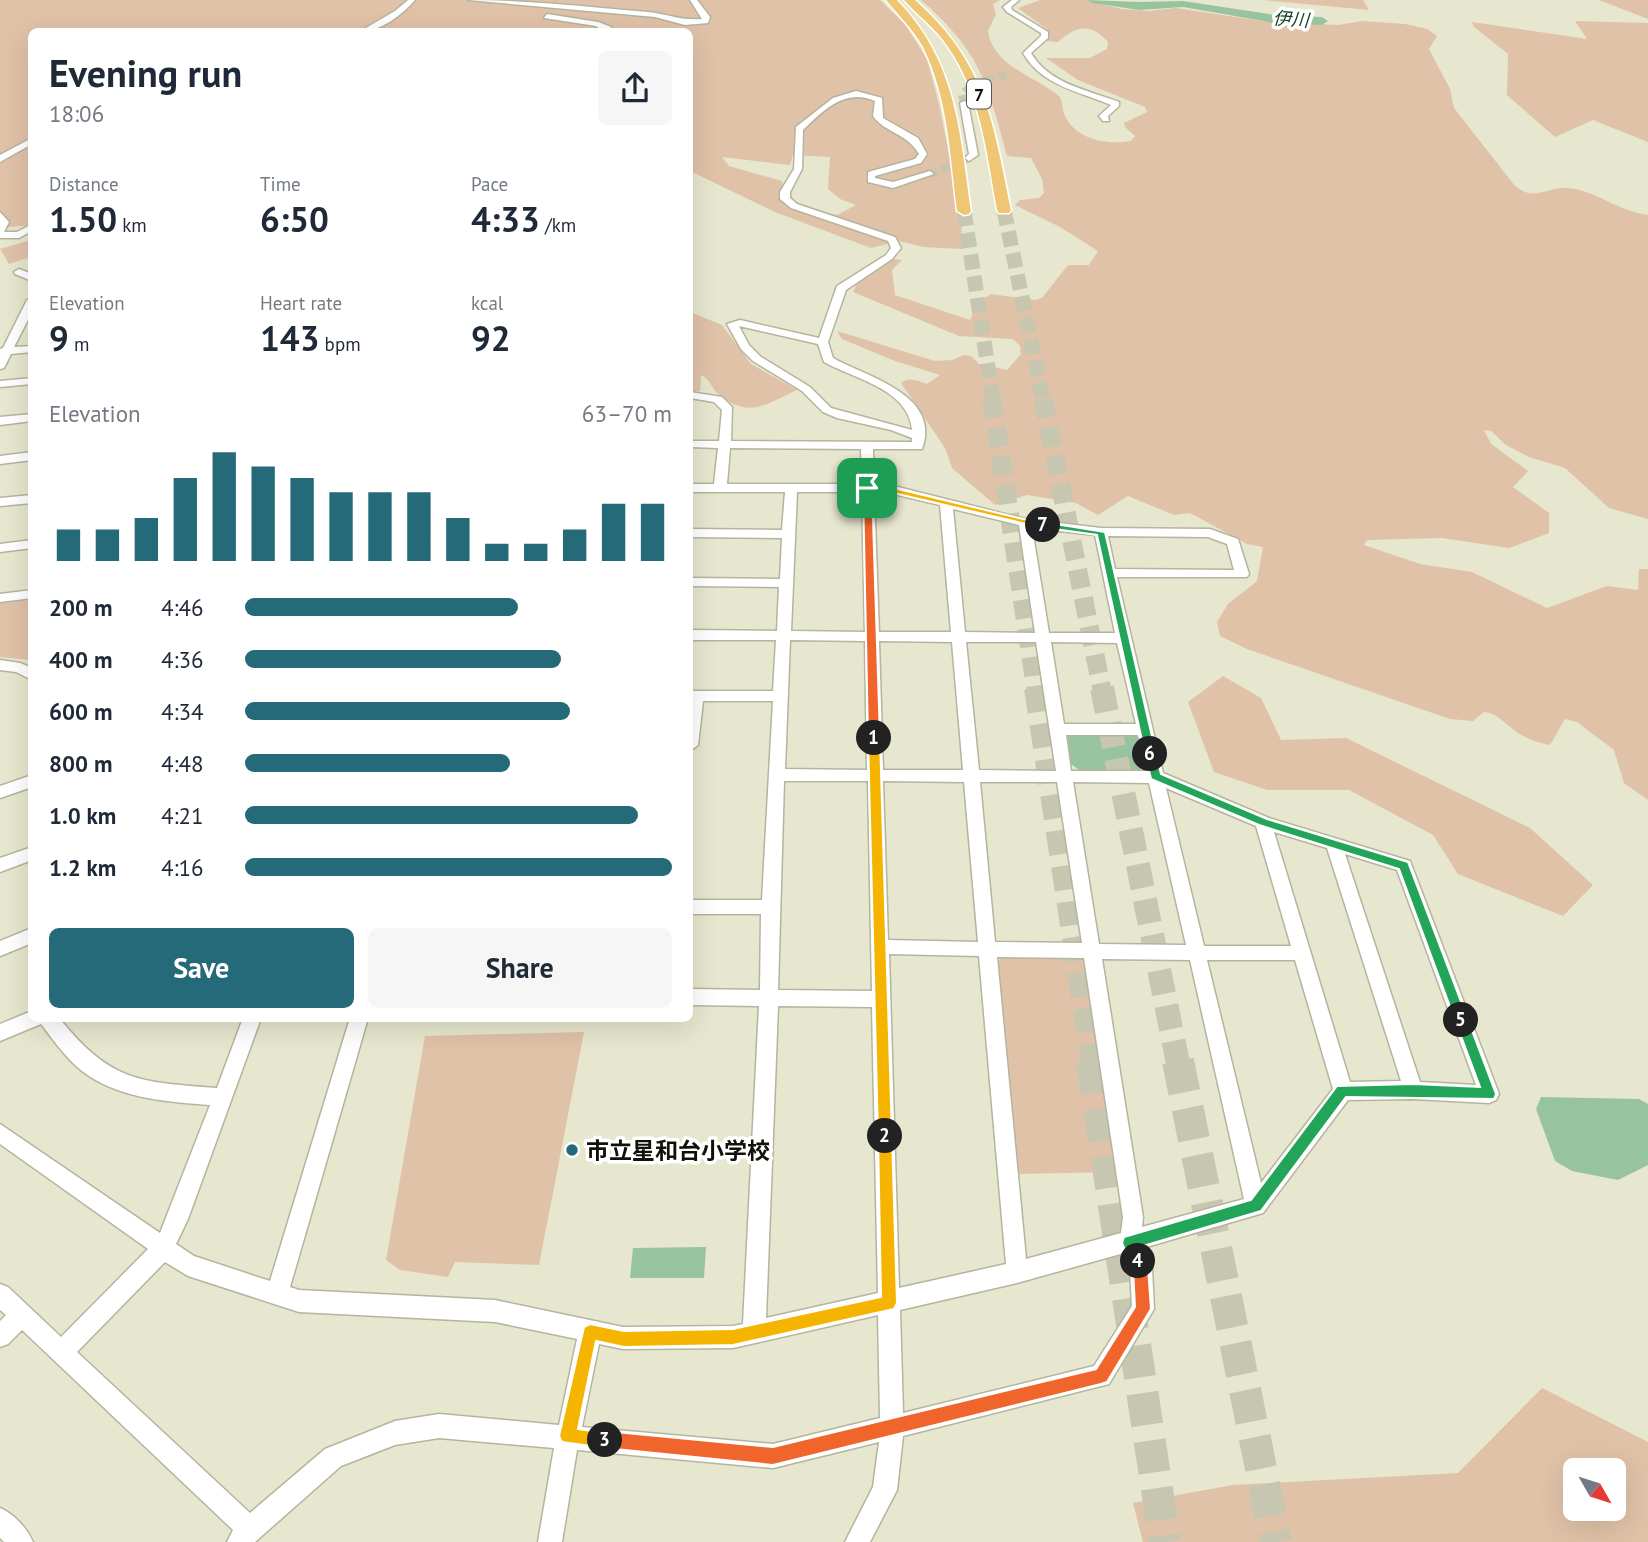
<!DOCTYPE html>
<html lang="en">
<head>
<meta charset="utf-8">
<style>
  :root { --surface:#fff; --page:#f6f6f7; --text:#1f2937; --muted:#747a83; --accent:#246a79 }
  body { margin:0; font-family:"PT Sans","Noto Sans JP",sans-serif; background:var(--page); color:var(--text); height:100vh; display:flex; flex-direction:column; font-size:26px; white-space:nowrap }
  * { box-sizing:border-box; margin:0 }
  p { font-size:23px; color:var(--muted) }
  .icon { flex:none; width:38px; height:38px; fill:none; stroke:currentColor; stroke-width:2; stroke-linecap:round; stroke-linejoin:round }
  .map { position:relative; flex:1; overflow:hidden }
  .sheet { position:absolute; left:28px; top:28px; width:665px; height:994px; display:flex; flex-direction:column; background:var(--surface); border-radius:10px; box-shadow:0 7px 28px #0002 }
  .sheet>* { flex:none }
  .needle { width:46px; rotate:129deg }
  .fabs { position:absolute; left:1563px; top:1458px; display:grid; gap:14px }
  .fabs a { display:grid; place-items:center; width:63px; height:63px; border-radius:10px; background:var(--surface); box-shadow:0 7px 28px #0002; font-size:35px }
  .pin { position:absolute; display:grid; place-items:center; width:60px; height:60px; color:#fff; margin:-30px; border-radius:14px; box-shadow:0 4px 10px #0006 }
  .km { position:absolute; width:35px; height:35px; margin:-18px; border-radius:50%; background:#222; color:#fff; font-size:19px; line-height:35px; text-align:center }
  .round { display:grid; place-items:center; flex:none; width:74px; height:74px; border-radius:10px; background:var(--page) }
  .summary { display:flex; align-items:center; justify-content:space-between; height:119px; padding:0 21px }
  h1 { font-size:38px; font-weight:800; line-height:52px }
  .metrics { display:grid; grid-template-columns:repeat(3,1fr); gap:10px; height:119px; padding:7px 21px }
  .metrics div { display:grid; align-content:center }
  .metrics b { font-size:35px; font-weight:800 }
  .metrics small { font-size:19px; font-weight:400 }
  .metrics p { font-size:19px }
  .chart { height:196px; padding:14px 21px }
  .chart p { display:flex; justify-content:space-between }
  .chart svg { width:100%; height:126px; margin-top:7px; stroke:var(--accent); stroke-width:6 }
  .primary-button { display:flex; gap:14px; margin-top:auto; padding:14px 21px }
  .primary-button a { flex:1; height:80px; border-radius:10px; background:var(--accent); color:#fff; font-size:28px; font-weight:800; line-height:80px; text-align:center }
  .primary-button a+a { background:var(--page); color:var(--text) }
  ul { padding:0 21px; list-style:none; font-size:23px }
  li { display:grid; grid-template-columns:112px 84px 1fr; align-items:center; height:52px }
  li i { height:18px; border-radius:9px; background:var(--accent) }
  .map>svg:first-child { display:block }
</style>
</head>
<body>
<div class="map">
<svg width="1648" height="1542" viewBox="0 0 1648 1542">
  <rect width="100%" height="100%" fill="#e7e6ce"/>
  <!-- green -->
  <path fill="#e0c2a8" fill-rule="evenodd" d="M0 0H880L905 24 927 59 939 104 961 213 962 249 923 247 899 241 871 248 775 212 690 171V32H32L31 225 0 228ZM793 155 830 157 828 189 840 199 856 205 837 215 785 201 782 181 729 166 722 157 790 165Z
    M921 0H1000L993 4 996 14 988 31C993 67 1036 76 1060 97 1063 104 1062 111 1066 118 1078 140 1108 145 1131 141L1135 136 1125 127 1124 123 1147 112 1145 107 1078 80 1046 58H1090L1107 49 1108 42C1090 22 1076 26 1058 42L1047 41 1048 30 1018 8 1040 0H1085L1122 9 1148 11 1176 8 1262 21 1338 25 1362 21 1405 24 1427 29 1437 36 1429 49 1450 89 1454 108 1515 186C1536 202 1545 187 1566 188 1594 189 1617 211 1648 215V519L1609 508 1565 468 1529 457 1506 445 1491 431 1484 430 1491 444 1528 471 1513 487 1549 513V533L1509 548 1442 538 1367 540 1364 545 1420 564 1472 572 1547 608 1607 586 1638 590 1639 569H1648V800L1624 783 1614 750 1577 722 1565 719 1550 745C1539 743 1527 739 1518 733 1505 724 1499 714 1484 712L1473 721 1450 719 1247 649 1220 636 1217 622 1228 604 1257 581 1263 547 1247 544 1190 513 1174 515 1128 496 1098 515 1076 503 1027 495 995 505 952 468 945 448 901 383C910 376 918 381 927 384L940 375 895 361 842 339 837 331 935 361 952 360 964 355 971 356 979 364 1007 370 1021 354 1020 346 1013 339 959 336 853 292 857 283 894 259 902 260 892 270 895 295 970 320 978 302 991 294 1035 300 1042 298 1068 265H1089L1098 251 1060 227 1015 205 1020 200 1039 198 1044 193 1042 179 1031 158 1007 156C988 84 980 51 921 0Z
    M1263 0H1363L1369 10Z
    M1599 0H1648V19Z
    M1575 21 1648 23V142L1593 120 1555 137 1507 95 1508 54 1474 27 1472 22 1587 39Z
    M31 240V257L9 264 0 249Z
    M690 312 722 325 751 364 797 390C766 404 750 419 719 395 711 389 711 379 701 375L700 391H690Z
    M31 598V660L0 657V603Z
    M1223 676 1261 698 1281 740 1346 738 1530 828 1593 885 1563 916 1458 874 1433 835 1349 790H1267L1214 772 1188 702Z
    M1004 955 1076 957 1087 963 1117 1172 1019 1174 996 964Z
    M584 1032 539 1265 455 1262 448 1277 400 1270 386 1260 425 1036Z
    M1542 1388 1648 1442V1542H1143L1133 1503 1233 1485 1458 1473ZM1614 1470V1508H1575V1470Z"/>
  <!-- water -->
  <path fill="#97c49e" d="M1067 733 1138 734 1146 764 1140 770H1079L1071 764Z
    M1541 1097 1639 1099 1648 1104V1165L1618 1180 1572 1171 1555 1161 1536 1109Z
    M706 1247 704 1278H630L633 1248Z"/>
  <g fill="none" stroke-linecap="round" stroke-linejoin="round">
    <!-- river -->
    <path fill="#97c49e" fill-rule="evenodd" d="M1087 0 1139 2 1183 1 1275 15 1322 17 1328 21 1322 25 1275 23 1183 7 1139 10 1093 3Z"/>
    <!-- minor-tunnel -->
    <path stroke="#c7c6b0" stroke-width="8" stroke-dasharray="8 4.5" stroke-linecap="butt" d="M964 103 962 94 972 86 1007 74
      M930 174 969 158"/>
    <!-- highway-tunnel-far3 -->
    <path stroke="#c7c6b0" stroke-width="15" stroke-dasharray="15 7" stroke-linecap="butt" d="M1004 210 1043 400
      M964 211 993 400"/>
    <!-- highway-tunnel-far2 -->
    <path stroke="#c7c6b0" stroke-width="19" stroke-dasharray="19 10" stroke-linecap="butt" d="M992 399 1036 690
      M1043 399 1102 690"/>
    <!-- highway-tunnel-far1 -->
    <path stroke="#c7c6b0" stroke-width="24" stroke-dasharray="24 12" stroke-linecap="butt" d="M1036 688 1093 1063
      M1102 688 1178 1063"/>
    <!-- highway-tunnel -->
    <path stroke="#c7c6b0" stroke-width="32" stroke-dasharray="32 16" stroke-linecap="butt" d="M1092 1061 1165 1542
      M1178 1061 1276 1542"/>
    <!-- minor casing -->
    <g stroke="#b5b49e" stroke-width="3">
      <path id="minor" d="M408 0H415C402 15 380 32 359 32L395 11Z
        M468 0C528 0 588 7 648 12 668 14 681 21 702 19L690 0H697L710 17 708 23 685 25 655 17Z
        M1012 0H1019L1011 7 1012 10 1048 32V38L1031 53C1049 84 1088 90 1119 102V106L1108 116 1109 121H1103L1099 116 1111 105C1078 91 1042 86 1023 53L1041 36V33L1007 12 1003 7Z
        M547 14 598 22 611 27 612 32H604L596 26 544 18Z
        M856 91 882 98 883 118 918 138 927 154 921 163 875 176V178L893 182 930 171 934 174 893 188 868 182V172L915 159 919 154C907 133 885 133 873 116L875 101C845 88 824 110 803 130L802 169 790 192V198L797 204 895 237 901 248 892 259 846 290 828 342 833 358C867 377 942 395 922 449H873L874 485 898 487 1025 519 1101 528 1210 529 1238 539 1249 574 1247 577H1117L1163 773 1269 818 1410 861 1499 1094 1496 1100 1489 1103 1413 1099 1348 1100 1263 1213 1143 1248 1152 1268 1154 1309 1109 1384 903 1436 897 1490 870 1542H845L873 1487 879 1442 773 1468 577 1450 562 1542H538L554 1448 439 1438 395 1445 341 1466 255 1542H227L233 1530 22 1330 8 1344 0 1347V1321L6 1315 0 1310V1284L8 1287 61 1337 148 1249 0 1144V1124L160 1233 210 1105C170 1102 124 1099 89 1076 69 1063 55 1042 41 1024L0 1041V1024L32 1011V1018H59C111 1082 138 1082 217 1088L243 1018H261L188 1219 176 1244 194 1256 270 1281 350 1018H368L290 1287 299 1290 495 1300 623 1327 733 1326 743 1324 759 1006 690 1005V989L760 990 761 914H690V900H762L773 701H703L698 745 690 751V691H773L776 640H690V630L777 631 779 587 690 586V578L780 579 782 538 690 537V529L782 530 785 492H690V484H714L718 448 690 447V441H719L722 410 714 402 690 398V392L722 397 732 407 731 441 912 442V438L891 430 837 418 823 412 802 391 753 361 741 349 727 324 740 320 819 338 837 286 886 255 891 248 888 241 791 208 780 199V192L794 169 796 127 833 98ZM739 326 818 344 824 362C854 379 909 389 912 430L831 408 810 387 761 357 749 345ZM730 448 861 449 862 484H727ZM797 492H862L865 632 791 631ZM874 492 898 495 940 505 951 632H879ZM953 509 1019 525 1035 633 965 632ZM1032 528 1095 535 1115 633H1049ZM1108 536 1208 537 1227 544 1234 570 1115 569ZM790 640 865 641 867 770 785 769ZM879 641 952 642 963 770H883ZM966 642H1036L1056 771 979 770ZM1051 642 1117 643 1136 724H1064ZM1066 735H1138L1146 771H1071ZM784 781H868L872 991 778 990ZM883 781 964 782 978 942 888 940ZM980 782H1057L1082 943 995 942ZM1073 782 1149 783 1186 945 1099 944ZM1166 788 1256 826 1291 946H1204ZM1274 832 1327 848 1401 1081 1350 1082ZM1345 854 1397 870 1476 1085 1420 1082ZM889 954 979 956 1006 1264 899 1288ZM997 957 1084 958 1123 1217 1121 1233 1026 1259ZM1102 959 1190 960 1244 1199 1142 1227 1143 1217ZM1207 960H1295L1333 1089 1261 1183ZM778 1006 872 1007 878 1293 766 1318ZM1124 1253 1130 1268 1132 1306 1094 1366 903 1413 900 1310 1017 1283ZM165 1262 188 1276 299 1312 495 1322 577 1339 559 1425 439 1414 395 1421 325 1449 250 1513 77 1352ZM878 1315 880 1418 773 1444 582 1427 599 1344 623 1349 733 1348Z
        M964 101 968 103 978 155 969 161 965 158 969 154 960 103Z
        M32 138V144L0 162V155Z
        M0 212 9 222 4 232H17L32 224V231L19 238H0Z
        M19 269 32 274V281L15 274 14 272Z
        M32 297V312L14 347 32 346V352L11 354 4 368 0 369V349L3 348 27 300Z
        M32 378V384L0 387V381Z
        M32 414V421L0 425V417Z
        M32 452V460L0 464V456Z
        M32 495V503L0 506V498Z
        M32 540V548L0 552V544Z
        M32 590V598L0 602V594Z
        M0 660 20 663 32 668V680L16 672 0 670Z
        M32 775V787L0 798V786Z
        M32 847V860L0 872V858Z
        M32 928V943L0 956V941Z
        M0 1508C14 1514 27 1528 33 1542H4L0 1538Z"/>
    </g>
    <!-- highway casing -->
    <g stroke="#fff" stroke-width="3">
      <path id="highway" d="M886 0H897C957 63 959 129 971 211L969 214 964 215 957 211C950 156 948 97 923 47 913 29 899 16 886 0Z
        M904 0H915C986 63 993 122 1011 210L1009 213H999L997 210C987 155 981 94 948 47 936 28 918 16 904 0Z"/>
    </g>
    <!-- minor -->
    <use href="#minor" fill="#fff" fill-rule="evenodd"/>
    <!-- highway -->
    <use href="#highway" fill="#eec674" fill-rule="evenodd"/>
  </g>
  <!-- split-1 -->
  <path fill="#f0652b" stroke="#fff" stroke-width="2" d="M867 486 872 488 880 738 874 742 868 738 863 488Z"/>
  <!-- split-2 -->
  <path fill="#f5b400" stroke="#fff" stroke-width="2" d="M874 734 880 738 892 1136 885 1142 878 1136 868 738Z"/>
  <!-- split-3 -->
  <path fill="#f5b400" stroke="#fff" stroke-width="2" d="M885 1129 892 1136 897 1303 894 1309 733 1345 624 1347 596 1341 578 1429 611 1434 613 1440 611 1446 605 1448 562 1442 559 1436 584 1327 590 1324 624 1331 733 1329 881 1297 878 1136Z"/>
  <!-- split-4 -->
  <path fill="#f0652b" stroke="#fff" stroke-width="2" d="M1138 1253 1143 1256 1148 1268 1151 1309 1107 1382 1101 1384 773 1465 605 1448 599 1446 596 1440 599 1434 605 1431 773 1447 1096 1369 1135 1307 1133 1268 1130 1261 1132 1256Z"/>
  <!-- split-5 -->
  <path fill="#22a559" stroke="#fff" stroke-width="2" d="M1461 1014 1468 1020 1496 1094 1494 1099 1346 1097 1261 1211 1140 1247 1145 1261 1143 1266 1138 1269 1132 1266 1122 1243 1124 1237 1251 1200 1337 1086 1413 1084 1480 1087 1455 1020Z"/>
  <!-- split-6 -->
  <path fill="#22a559" stroke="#fff" stroke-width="2" d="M1150 750 1156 754 1161 774 1267 819 1408 862 1468 1020 1466 1024H1457L1455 1020 1399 869 1259 825 1151 779 1145 754Z"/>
  <!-- split-7 -->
  <path fill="#22a559" stroke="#fff" stroke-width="2" d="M1043 522 1105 532 1156 754 1154 757H1146L1145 754 1097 535 1040 527V523Z"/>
  <!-- split-8 -->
  <path fill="#f5b400" stroke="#fff" stroke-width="2" d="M864 487 898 489 1048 525 1043 528 898 494 863 488Z"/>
  <!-- markers -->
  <circle fill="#246a79" stroke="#fff" stroke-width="2.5" cx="572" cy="1150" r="7"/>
  <g text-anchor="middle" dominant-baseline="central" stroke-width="7" stroke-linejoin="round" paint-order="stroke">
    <!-- far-water labels -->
    <g font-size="18" font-style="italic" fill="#0b3f1b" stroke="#fff">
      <text transform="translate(1291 19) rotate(4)">伊川</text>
    </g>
    <!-- shield labels -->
    <rect fill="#fff" stroke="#585853" stroke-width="2" x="967" y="79.5" width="24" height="29" rx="5"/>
    <g font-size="18" font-weight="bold" fill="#111109">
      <text x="979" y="94">7</text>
    </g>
    <!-- near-poi labels -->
    <g font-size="23" font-weight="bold" fill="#111109" stroke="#fff" text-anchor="start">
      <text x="586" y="1150">市立星和台小学校</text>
    </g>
  </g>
</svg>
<div class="fabs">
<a><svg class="needle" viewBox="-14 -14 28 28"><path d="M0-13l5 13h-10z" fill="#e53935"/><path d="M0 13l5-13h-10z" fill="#747a83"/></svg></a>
</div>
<div class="pin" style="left:867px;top:488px;background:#1e9e55"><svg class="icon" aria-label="arrive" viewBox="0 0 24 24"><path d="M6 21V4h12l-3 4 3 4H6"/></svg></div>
<b class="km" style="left:874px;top:738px">1</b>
<b class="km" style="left:885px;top:1136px">2</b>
<b class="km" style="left:605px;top:1440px">3</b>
<b class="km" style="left:1138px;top:1261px">4</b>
<b class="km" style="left:1461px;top:1020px">5</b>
<b class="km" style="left:1150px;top:754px">6</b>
<b class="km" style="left:1043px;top:525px">7</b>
<section class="sheet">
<div class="summary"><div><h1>Evening run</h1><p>18:06</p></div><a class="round"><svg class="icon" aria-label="share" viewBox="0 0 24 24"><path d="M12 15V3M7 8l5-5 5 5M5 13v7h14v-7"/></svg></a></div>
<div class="metrics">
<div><p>Distance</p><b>1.50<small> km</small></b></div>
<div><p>Time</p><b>6:50</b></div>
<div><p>Pace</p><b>4:33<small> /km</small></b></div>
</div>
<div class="metrics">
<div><p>Elevation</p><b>9<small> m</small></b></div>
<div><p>Heart rate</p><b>143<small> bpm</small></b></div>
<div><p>kcal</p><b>92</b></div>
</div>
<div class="chart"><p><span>Elevation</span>63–70 m</p>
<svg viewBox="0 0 160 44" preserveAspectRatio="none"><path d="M5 44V33M15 44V33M25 44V29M35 44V15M45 44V6M55 44V11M65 44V15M75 44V20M85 44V20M95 44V20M105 44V29M115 44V38M125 44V38M135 44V33M145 44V24M155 44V24"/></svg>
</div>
<ul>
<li><b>200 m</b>4:46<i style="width:64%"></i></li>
<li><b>400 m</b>4:36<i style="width:74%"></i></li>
<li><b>600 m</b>4:34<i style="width:76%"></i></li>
<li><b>800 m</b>4:48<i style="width:62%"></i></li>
<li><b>1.0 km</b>4:21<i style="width:92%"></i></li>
<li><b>1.2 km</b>4:16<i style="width:100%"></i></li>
</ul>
<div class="primary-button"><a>Save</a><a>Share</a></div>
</section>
</div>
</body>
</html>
